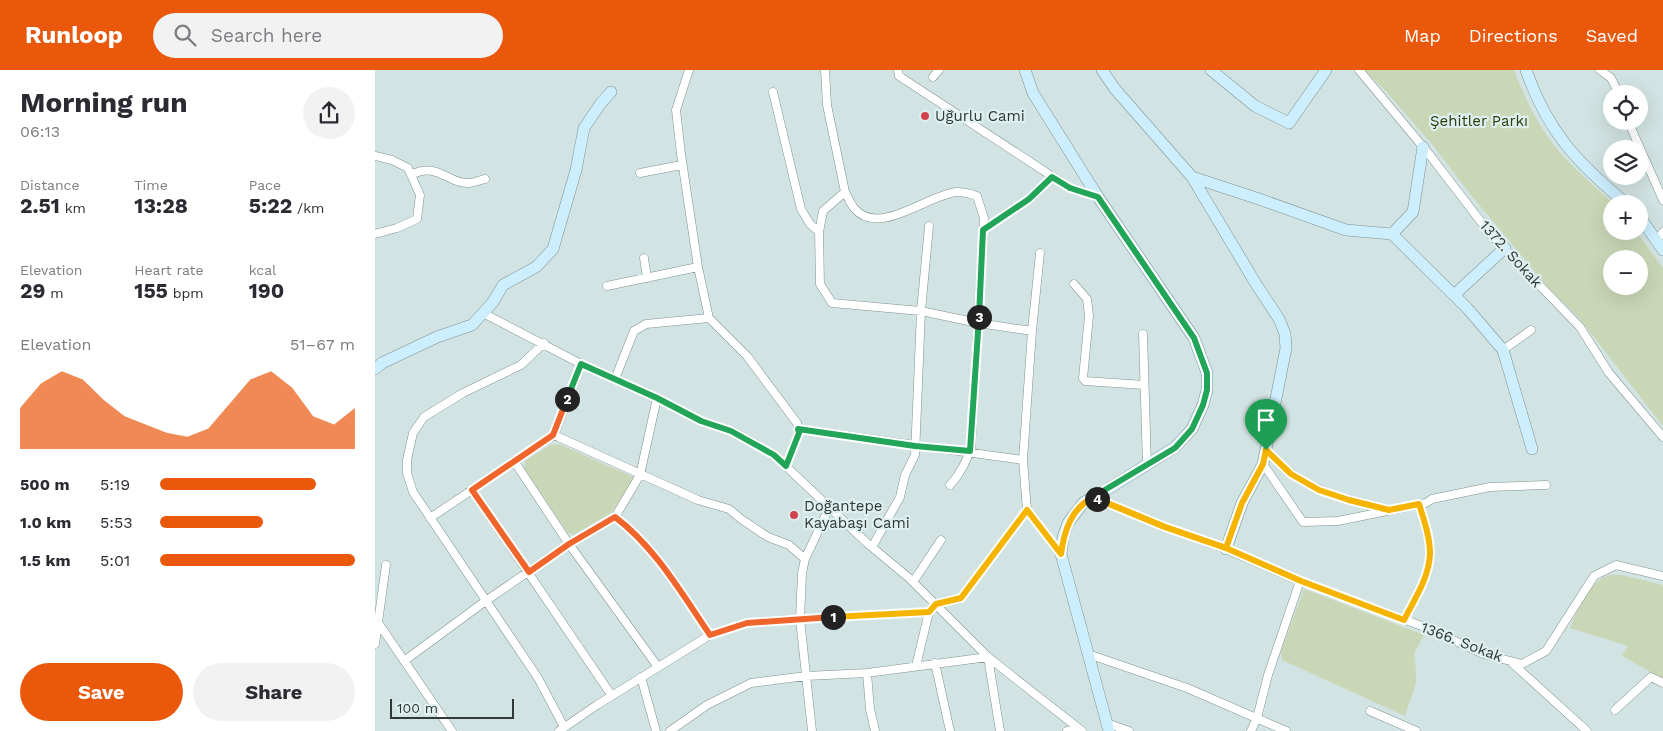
<!DOCTYPE html>
<html lang="en">
<head>
<meta charset="utf-8">
<style>
  :root { --surface:#fff; --page:#f2f2f3; --text:#2b2b33; --muted:#7c7c81; --accent:#ea580c }
  body { margin:0; font-family:"Work Sans",sans-serif; background:var(--page); color:var(--text); height:100vh; display:flex; flex-direction:column; font-size:19px; white-space:nowrap }
  * { box-sizing:border-box; margin:0 }
  p { font-size:16px; color:var(--muted) }
  .icon { flex:none; width:28px; height:28px; fill:none; stroke:currentColor; stroke-width:2; stroke-linecap:round; stroke-linejoin:round }
  .map { position:relative; flex:1; overflow:hidden }
  .details { display:flex; flex-direction:column; background:var(--surface); width:375px }
  .details>* { flex:none }
  .controls { position:absolute; left:1228px; top:15px; display:grid; gap:10px }
  .controls a { display:grid; place-items:center; width:45px; height:45px; border-radius:50%; background:var(--surface); box-shadow:0 5px 20px #0002; font-size:25px }
  .scale { position:absolute; left:15px; bottom:12px; width:124px; box-sizing:border-box; padding-left:5px; border:2px solid #313838; border-top:0; font-size:14px; line-height:18px; white-space:nowrap; color:#313838; -webkit-text-stroke:4px #def0ef; paint-order:stroke }
  .pin { position:absolute; display:grid; place-items:center; width:42px; height:42px; color:#fff; margin:-51px -21px; border-radius:50% 50% 50% 0; rotate:-45deg; box-shadow:0 0 5px #0007 }
  .pin .icon { rotate:45deg }
  .km { position:absolute; width:25px; height:25px; margin:-12px; border-radius:50%; background:#222; color:#fff; font-size:14px; line-height:25px; text-align:center }
  .round { display:grid; place-items:center; flex:none; width:52px; height:52px; border-radius:26px; background:var(--page) }
  .summary { display:flex; align-items:center; justify-content:space-between; height:85px; padding:0 20px }
  h1 { font-size:28px; font-weight:700; line-height:38px }
  .stats { display:grid; grid-template-columns:repeat(3,1fr); gap:8px; height:85px; padding:5px 20px }
  .stats div { display:grid; align-content:center }
  .stats b { font-size:21px; font-weight:700 }
  .stats small { font-size:14px; font-weight:400 }
  .stats p { font-size:14px }
  .chart { height:140px; padding:10px 20px }
  .chart p { display:flex; justify-content:space-between }
  .chart svg { width:100%; height:90px; margin-top:5px; fill:var(--accent); opacity:.7 }
  .primary-button { display:flex; gap:10px; margin-top:auto; padding:10px 20px }
  .primary-button a { flex:1; height:58px; border-radius:30px; background:var(--accent); color:#fff; font-size:20px; font-weight:700; line-height:58px; text-align:center }
  .primary-button a+a { background:var(--page); color:var(--text) }
  ul { padding:0 20px; list-style:none; font-size:16px }
  li { display:grid; grid-template-columns:80px 60px 1fr; align-items:center; height:38px }
  li i { height:12px; border-radius:6px; background:var(--accent) }
  header { display:flex; align-items:center; gap:30px; box-sizing:border-box; height:70px; padding:0 25px; background:var(--accent); color:#fff }
  header strong { font-size:24px }
  nav { display:flex; gap:28px; margin-inline-start:auto; font-size:18px }
  .search { width:350px; height:45px; background:var(--page); display:flex; align-items:center; gap:12px; box-sizing:border-box; padding:0 18px; border-radius:28px; color:var(--muted); font-size:19px }
  main { display:flex; flex:1; min-height:0 }
  .map>svg:first-child { display:block }
</style>
</head>
<body>
<header>
<strong>Runloop</strong>
<div class="search"><svg class="icon" aria-label="search" viewBox="0 0 24 24"><circle cx="10" cy="10" r="6"/><path d="M15 15l6 6"/></svg>Search here</div>
<nav><a>Map</a><a>Directions</a><a>Saved</a></nav>
</header>
<main>
<section class="details">
<div class="summary"><div><h1>Morning run</h1><p>06:13</p></div><a class="round"><svg class="icon" aria-label="share" viewBox="0 0 24 24"><path d="M12 15V3M7 8l5-5 5 5M5 13v7h14v-7"/></svg></a></div>
<div class="stats">
<div><p>Distance</p><b>2.51<small> km</small></b></div>
<div><p>Time</p><b>13:28</b></div>
<div><p>Pace</p><b>5:22<small> /km</small></b></div>
</div>
<div class="stats">
<div><p>Elevation</p><b>29<small> m</small></b></div>
<div><p>Heart rate</p><b>155<small> bpm</small></b></div>
<div><p>kcal</p><b>190</b></div>
</div>
<div class="chart"><p><span>Elevation</span>51–67 m</p>
<svg viewBox="0 0 160 44" preserveAspectRatio="none"><path d="M0 44V24L10 12L20 6L30 10L40 20L50 28L60 32L70 36L80 38L90 34L100 22L110 10L120 6L130 14L140 28L150 32L160 24V44z"/></svg>
</div>
<ul>
<li><b>500 m</b>5:19<i style="width:80%"></i></li>
<li><b>1.0 km</b>5:53<i style="width:53%"></i></li>
<li><b>1.5 km</b>5:01<i style="width:100%"></i></li>
</ul>
<div class="primary-button"><a>Save</a><a>Share</a></div>
</section>
<div class="map">
<svg width="1288" height="661" viewBox="0 0 1288 661">
  <rect width="100%" height="100%" fill="#d1e3e2"/>
  <!-- green -->
  <path fill="#cad7b6" fill-rule="evenodd" d="M988 0H1139C1152 33 1166 63 1191 89 1206 105 1223 119 1239 134H1236V161H1261L1288 198V356L1205 249 1171 215 1096 125 1056 73 1007 17ZM1236 189H1264V216H1236Z
    M184 374 258 407V410L236 443 198 465 193 463 149 398 151 390 176 375Z
    M1247 505 1288 515V609L1247 586 1253 576 1195 558C1200 544 1216 512 1231 506 1235 504 1242 505 1247 505Z
    M929 519 1049 565 1039 584 1041 600V613L1030 646 907 590 906 581Z"/>
  <g fill="none" stroke-linecap="round" stroke-linejoin="round">
    <!-- street casing -->
    <g stroke="#819191" stroke-width="9">
      <path id="street" d="M314 0 301 40 306 84 323 197 334 248 372 286 422 353 424 363 411 396
        M450 0 452 35 470 122 448 141 444 162 445 214 457 233 546 241 603 253 657 261
        M523 0 524 6 695 118 723 127
        M984 0 1054 84 1116 165 1205 257 1234 303 1288 367
        M1225 0 1236 8 1244 24
        M558 7 564 0
        M398 22 426 139 435 154 444 162
        M1253 51 1288 130
        M0 86 17 90 33 98 45 125 42 149 22 158 0 164
        M265 103 307 95
        M36 105C62 91 73 114 94 113 99 113 105 110 110 109
        M470 122C473 128 476 135 480 139 504 167 554 124 582 122 588 122 596 124 602 126L609 148 596 377C591 392 586 403 575 415
        M608 160 654 129 677 107
        M1281 171 1288 162
        M665 183 657 261 648 390 652 440 686 484
        M269 188 272 208
        M699 214 712 229 714 246 708 308 710 311 769 315
        M232 216 323 197
        M108 243 206 294 282 328 326 351 357 361 399 385 492 473 534 508 613 587 707 661
        M768 264 772 396
        M169 273 146 295 88 323 49 347 38 363 32 390V403L38 422 163 608 189 657
        M1128 280 1156 260
        M240 309 259 261 271 254 334 248
        M423 359 648 390
        M179 365 323 430 354 439 366 449 393 467 414 475 430 489
        M891 380C899 388 907 397 917 404 945 424 979 431 1012 440
        M139 391 194 474 283 597
        M888 394 928 452 963 451 1051 433 1057 429 1115 417 1171 415
        M97 420 237 626
        M719 427 790 457 851 479 925 511 1055 559 1108 584 1147 594 1171 581 1219 506 1241 495 1288 506
        M240 447C280 477 307 524 335 565
        M55 448 179 365 206 294
        M497 477 525 427 530 405 540 385 546 241 554 156
        M538 512 566 470
        M1029 550C1039 530 1054 508 1055 484 1055 467 1049 451 1044 434
        M4 554 77 661
        M0 574 11 495
        M713 584 812 618 911 661
        M613 587 625 661
        M29 591 112 530 194 474 240 447 265 405 282 328
        M1136 592 1212 661
        M560 593 575 661
        M541 596 554 542 561 534 586 528 652 440
        M492 603 495 639 500 661
        M266 607 281 661
        M1240 640 1276 607 1288 613
        M995 641 1041 661
        M731 653 754 661
        M184 661 222 635 335 565 372 553 425 549 554 542
        M295 661 332 635 376 613 431 606 492 603 613 587
        M437 661 425 549 427 503 430 489 454 438
        M692 661 704 659
        M876 661 882 648 893 605 925 511"/>
    </g>
    <!-- secondary casing -->
    <g stroke="#819191" stroke-width="12">
      <path id="secondary" d="M650 0 658 23 723 127 819 268 832 303V320L828 335 817 359 800 377 730 421 709 432 693 453 688 467 686 484 734 661
        M727 0 740 19 817 107 881 214 904 249 910 264 911 278 888 394 867 433 851 479
        M836 0 880 36 914 53 951 0
        M1151 0C1172 61 1203 94 1252 134
        M817 107 881 128 971 160 1017 164 1038 142 1048 77
        M1264 146 1288 180
        M1017 164 1092 238 1128 280 1157 379
        M1079 225 1130 178
        M0 299 7 293 62 267 97 255 118 232 128 215 161 197 178 179 201 100 209 58 226 33 236 22"/>
    </g>
    <!-- street -->
    <use href="#street" stroke="#fff" stroke-width="8"/>
    <!-- secondary -->
    <use href="#secondary" stroke="#cdeefd" stroke-width="11"/>
  </g>
  <g fill="none" stroke-linecap="round" stroke-linejoin="round">
    <!-- split-1 casing -->
    <g stroke="#fff" stroke-width="10">
      <path id="split-1" d="M458 547 554 542 561 534 586 528 652 440 686 484C689 461 696 439 718 427L790 457 851 478 867 433 888 394 891 380"/>
    </g>
    <!-- split-2 casing -->
    <g stroke="#fff" stroke-width="10">
      <path id="split-2" d="M192 329 178 365 97 420 154 502 194 474 240 447C280 477 307 524 335 565L372 553 458 547"/>
    </g>
    <!-- split-3 casing -->
    <g stroke="#fff" stroke-width="10">
      <path id="split-3" d="M192 329 206 294 282 328 326 351 356 361 399 385 411 396 424 363 423 359 540 376 595 381 604 247"/>
    </g>
    <!-- split-4 casing -->
    <g stroke="#fff" stroke-width="10">
      <path id="split-4" d="M604 247 608 160 654 129 677 107 695 118 723 127 819 268 832 303V320L828 335 817 359 800 378 718 427 722 429"/>
    </g>
    <!-- split-5 casing -->
    <g stroke="#fff" stroke-width="10">
      <path id="split-5" d="M722 429 790 457 851 478 926 511 1029 550C1039 530 1054 508 1055 484 1055 467 1049 450 1044 434L1014 440 974 430 944 420 916 404 891 380"/>
    </g>
    <!-- split-1 -->
    <use href="#split-1" stroke="#f5b400" stroke-width="6"/>
    <!-- split-2 -->
    <use href="#split-2" stroke="#f0652b" stroke-width="6"/>
    <!-- split-3 -->
    <use href="#split-3" stroke="#22a559" stroke-width="6"/>
    <!-- split-4 -->
    <use href="#split-4" stroke="#22a559" stroke-width="6"/>
    <!-- split-5 -->
    <use href="#split-5" stroke="#f5b400" stroke-width="6"/>
  </g>
  <!-- markers -->
  <g fill="#d3434f" stroke="#def0ef" stroke-width="2">
    <circle cx="550" cy="46" r="5"/>
    <circle cx="419" cy="445" r="5"/>
  </g>
  <g text-anchor="middle" dominant-baseline="central" stroke-width="4.5" stroke-linejoin="round" paint-order="stroke">
    <!-- poi labels -->
    <g font-size="15" fill="#313838" stroke="#def0ef" text-anchor="start">
      <text x="560" y="46">Uğurlu Cami</text>
      <text x="429" y="436">Doğantepe<tspan x="429" dy="17">Kayabaşı Cami</tspan></text>
    </g>
    <!-- park labels -->
    <g font-size="15" fill="#2f3d0b" stroke="#def0ef">
      <text x="1104" y="51">Şehitler Parkı</text>
    </g>
    <!-- street labels -->
    <g font-size="15" fill="#313838" stroke="#def0ef">
      <text transform="translate(1136 184) rotate(48)">1372. Sokak</text>
      <text transform="translate(1087 572) rotate(21)">1366. Sokak</text>
    </g>
  </g>
</svg>
<div class="controls">
<a><svg class="icon" aria-label="locate" viewBox="0 0 24 24"><circle cx="12" cy="12" r="6"/><path d="M12 2v4M12 18v4M2 12h4M18 12h4"/></svg></a>
<a><svg class="icon" aria-label="layers" viewBox="0 0 24 24"><path d="M12 4l9 5-9 5-9-5zM3 14l9 5 9-5"/></svg></a>
<a>+</a>
<a>−</a>
</div>
<div class="scale">100 m</div>
<div class="pin" style="left:891px;top:380px;background:#1e9e55"><svg class="icon" aria-label="arrive" viewBox="0 0 24 24"><path d="M6 21V4h12l-3 4 3 4H6"/></svg></div>
<b class="km" style="left:458px;top:547px">1</b>
<b class="km" style="left:192px;top:329px">2</b>
<b class="km" style="left:604px;top:247px">3</b>
<b class="km" style="left:722px;top:429px">4</b>
</div>
</main>
</body>
</html>
